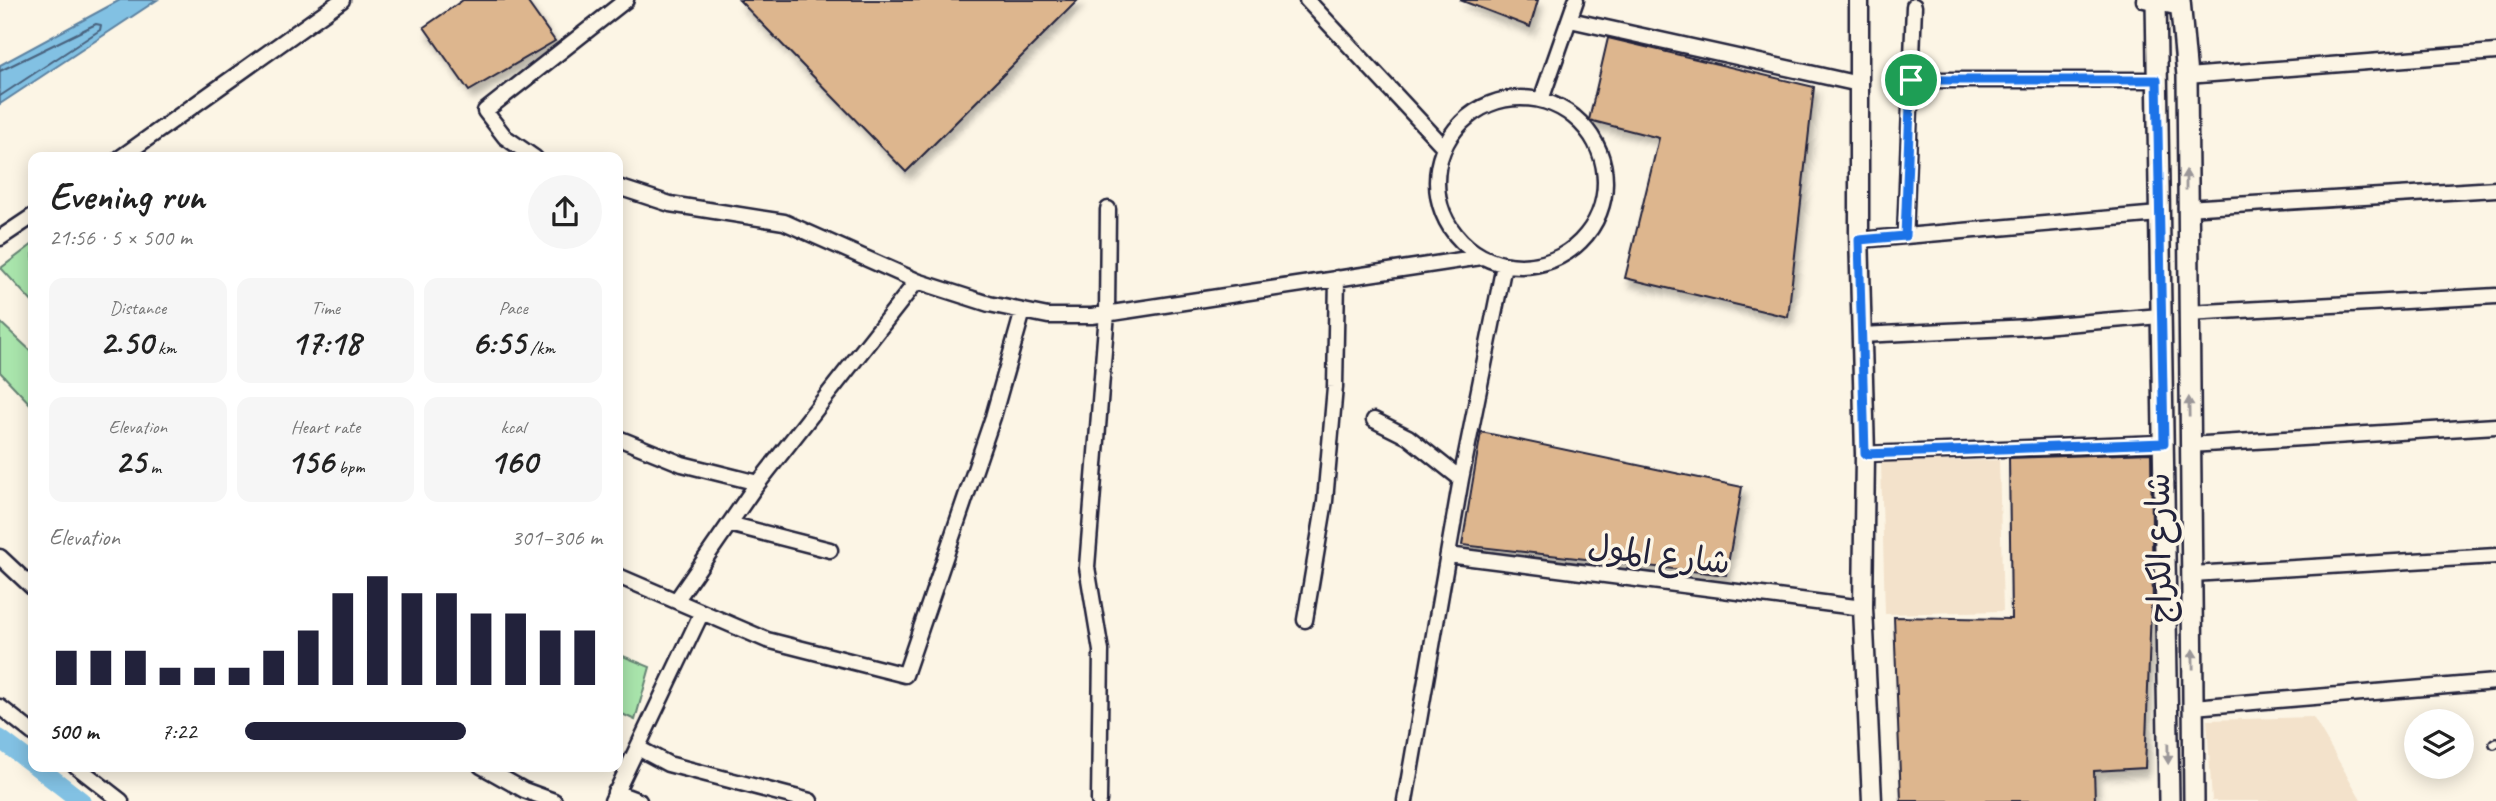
<!DOCTYPE html>
<html lang="en">
<head>
<meta charset="utf-8">
<style>
  :root { --surface:#fff; --page:#f6f6f6; --text:#222; --muted:#767676; --accent:#22223b }
  body { margin:0; font-family:Caveat,"Playpen Sans Arabic",sans-serif; background:var(--page); color:var(--text); height:100vh; display:flex; flex-direction:column; font-size:26px; white-space:nowrap }
  * { box-sizing:border-box; margin:0 }
  p { font-size:23px; color:var(--muted) }
  .icon { flex:none; width:38px; height:38px; fill:none; stroke:currentColor; stroke-width:2; stroke-linecap:round; stroke-linejoin:round }
  .map { position:relative; flex:1; overflow:hidden }
  .panel { position:absolute; left:28px; top:152px; width:595px; height:620px; display:flex; flex-direction:column; background:var(--surface); border-radius:14px; box-shadow:0 4px 18px #0003 }
  .panel>* { flex:none }
  .fabs { position:absolute; left:2404px; top:709px; display:grid; gap:14px }
  .fabs a { display:grid; place-items:center; width:70px; height:70px; border-radius:50%; background:var(--surface); box-shadow:0 4px 18px #0003; font-size:35px }
  .pin { position:absolute; display:grid; place-items:center; width:60px; height:60px; color:#fff; margin:-30px; border:4px solid #fff; border-radius:50%; box-shadow:0 2px 7px #0007 }
  .round { display:grid; place-items:center; flex:none; width:74px; height:74px; border-radius:37px; background:var(--page) }
  .headline { display:flex; align-items:center; justify-content:space-between; height:119px; padding:0 21px }
  h1 { font-size:38px; font-weight:800; line-height:52px }
  .figures { display:grid; grid-template-columns:repeat(3,1fr); gap:10px; height:119px; padding:7px 21px }
  .figures div { display:grid; align-content:center; border-radius:14px; background:var(--page); text-align:center }
  .figures b { font-size:35px; font-weight:800 }
  .figures small { font-size:19px; font-weight:400 }
  .figures p { font-size:19px }
  .chart { height:196px; padding:14px 21px }
  .chart p { display:flex; justify-content:space-between }
  .chart svg { width:100%; height:126px; margin-top:7px; stroke:var(--accent); stroke-width:6 }
  ul { padding:0 21px; list-style:none; font-size:23px }
  li { display:grid; grid-template-columns:112px 84px 1fr; align-items:center; height:52px }
  li i { height:18px; border-radius:9px; background:var(--accent) }
  .map>svg:first-child { display:block }
</style>
</head>
<body>
<div class="map">
<svg width="2496" height="801" viewBox="0 0 2496 801">
  <defs>
    <filter id="shadow"><feDropShadow dx="4" dy="7" stdDeviation="3.5" flood-color="#0004"/></filter>
  </defs>
  <rect width="100%" height="100%" fill="#fcf5e5"/>
  <filter id="ink" filterUnits="userSpaceOnUse"><feTurbulence type="fractalNoise" baseFrequency=".0143" numOctaves="2"/><feDisplacementMap in="SourceGraphic" scale="14" xChannelSelector="R" yChannelSelector="G"/><feConvolveMatrix kernelMatrix="1 2 1 2 8 2 1 2 1" color-interpolation-filters="sRGB"/></filter>
  <g filter="url(#ink)">
    <!-- built -->
    <path fill="#f3e2cb" d="M1999 460 2003 611 1885 614 1881 462Z
      M2313 717 2362 801H2212L2207 720Z"/>
    <!-- green -->
    <path fill="#a9e5ac" stroke="#668474" stroke-width="2" d="M33 244V303L1 268Z
      M0 322 33 353V407L0 372Z
      M618 654 650 667 635 720 618 712Z"/>
    <!-- water -->
    <path fill="#82c1e3" stroke="#5c81a0" stroke-width="2" d="M120 0H157L0 104V65Z"/>
    <g fill="none" stroke-linecap="round" stroke-linejoin="round">
      <!-- shore -->
      <path stroke="#48627e" stroke-width="2" d="M0 71 96 24 101 25 100 30 0 96"/>
      <!-- canal -->
      <path stroke="#82c1e3" stroke-width="19" d="M0 739 33 764
        M36 766 81 801"/>
    </g>
    <!-- building -->
    <path fill="#ddb68e" stroke="#22223b" stroke-width="2" filter="url(#shadow)" d="M463 0H526L555 41 469 91 424 27Z
      M739 0H1078L906 172Z
      M1460 0H1538L1530 27Z
      M1608 38 1814 87 1788 317 1625 278 1659 138 1589 120Z
      M1481 432 1742 487 1726 575 1462 545Z
      M2151 453 2153 607H2151L2145 768 2094 771 2095 801H1901L1894 617 2011 619 2009 458Z"/>
    <g fill="none" stroke-linecap="round" stroke-linejoin="round">
      <!-- service casing -->
      <g stroke="#22223b" stroke-width="12">
        <path id="service" d="M2494 744 2496 743"/>
      </g>
      <!-- minor casing -->
      <g stroke="#22223b" stroke-width="19">
        <path id="minor" d="M1307 0 1444 147
          M2144 0 2180 8
          M1570 20 1859 84
          M2187 76 2496 52
          M1911 80H2157
          M1437 182a84 84 0 1 1 168 0a84 84 0 1 1-168 0Z
          M1541 100 1576 0
          M120 158 342 0
          M535 158 505 137 485 111 626 0
          M618 187 670 204 784 222 917 281 989 304 1048 316H1092L1481 257
          M2186 208 2496 189
          M1905 236 1914 6
          M0 238 33 216
          M1859 240 2159 214
          M2187 313 2496 296
          M1861 335 2030 327 2160 316
          M1374 420 1408 437 1461 479
          M618 438 682 464 758 483
          M2189 445 2496 426
          M1865 454 2163 443
          M729 524 830 550
          M1448 555 1863 608
          M0 557 33 588
          M2192 574 2496 556
          M618 576 767 640 905 675 993 417 1023 311
          M676 601 752 491 917 281
          M1305 620 1325 501 1335 387 1337 278
          M0 707 33 733
          M2193 707 2496 682
          M638 748 668 764 810 801
          M76 766 121 801
          M481 766 524 790 554 801
          M615 792 639 801
          M612 801 702 612
          M1099 801 1101 651 1087 567 1107 313 1108 209
          M1405 801 1461 479 1504 265"/>
      </g>
      <!-- tertiary casing -->
      <g stroke="#22223b" stroke-width="23">
        <path id="tertiary" d="M1859 0V232L1865 454 1863 608 1872 801"/>
      </g>
      <!-- secondary casing -->
      <g stroke="#22223b" stroke-width="24">
        <path id="secondary" d="M2156 0 2169 801
          M2180 0 2187 76 2194 801"/>
      </g>
      <!-- service -->
      <use href="#service" stroke="#fcf5e5" stroke-width="7"/>
      <!-- minor -->
      <use href="#minor" stroke="#fcf5e5" stroke-width="14"/>
      <!-- tertiary -->
      <use href="#tertiary" stroke="#fcf5e5" stroke-width="18"/>
      <!-- secondary -->
      <use href="#secondary" stroke="#fcf5e5" stroke-width="19"/>
    </g>
    <!-- one-way arrows -->
    <defs><path id="oneway-solid" d="M-6-.8H1V-3.2L6.5 0L1 3.2V.8H-6Z" transform="scale(1.75)"/></defs>
    <g fill="#9a9698">
      <use href="#oneway-solid" transform="translate(2186 180) rotate(-90)"/>
      <use href="#oneway-solid" transform="translate(2189 407) rotate(-91)"/>
      <use href="#oneway-solid" transform="translate(2193 659) rotate(-91)"/>
      <use href="#oneway-solid" transform="translate(2168 754) rotate(89)"/>
    </g>
  </g>
  <g fill="none" stroke-linecap="round" stroke-linejoin="round" filter="url(#ink)">
    <!-- route casing -->
    <g stroke="#fff" stroke-width="14">
      <path id="route" d="M1911 80H2157L2164 443 1865 454 1859 240 1905 236Z"/>
    </g>
    <!-- route -->
    <use href="#route" stroke="#1a73e8" stroke-width="9"/>
  </g>
  <g text-anchor="middle" dominant-baseline="central" stroke-width="7" stroke-linejoin="round" paint-order="stroke">
    <!-- street labels -->
    <g font-size="33" fill="#22223b" stroke="#fcf5e5">
      <text transform="translate(2159 548) rotate(-91)">شارع الكراج</text>
      <text transform="translate(1659 554) rotate(7)">شارع المول</text>
    </g>
  </g>
</svg>
<div class="fabs">
<a><svg class="icon" aria-label="layers" viewBox="0 0 24 24"><path d="M12 4l9 5-9 5-9-5zM3 14l9 5 9-5"/></svg></a>
</div>
<div class="pin" style="left:1911px;top:80px;background:#1e9e55"><svg class="icon" aria-label="arrive" viewBox="0 0 24 24"><path d="M6 21V4h12l-3 4 3 4H6"/></svg></div>
<section class="panel">
<div class="headline"><div><h1>Evening run</h1><p>21:56 · 5 × 500 m</p></div><a class="round"><svg class="icon" aria-label="share" viewBox="0 0 24 24"><path d="M12 15V3M7 8l5-5 5 5M5 13v7h14v-7"/></svg></a></div>
<div class="figures">
<div><p>Distance</p><b>2.50<small> km</small></b></div>
<div><p>Time</p><b>17:18</b></div>
<div><p>Pace</p><b>6:55<small> /km</small></b></div>
</div>
<div class="figures">
<div><p>Elevation</p><b>25<small> m</small></b></div>
<div><p>Heart rate</p><b>156<small> bpm</small></b></div>
<div><p>kcal</p><b>160</b></div>
</div>
<div class="chart"><p><span>Elevation</span>301–306 m</p>
<svg viewBox="0 0 160 44" preserveAspectRatio="none"><path d="M5 44V32M15 44V32M25 44V32M35 44V38M45 44V38M55 44V38M65 44V32M75 44V25M85 44V12M95 44V6M105 44V12M115 44V12M125 44V19M135 44V19M145 44V25M155 44V25"/></svg>
</div>
<ul>
<li><b>500 m</b>7:22<i style="width:62%"></i></li>
</ul>
</section>
</div>
</body>
</html>
